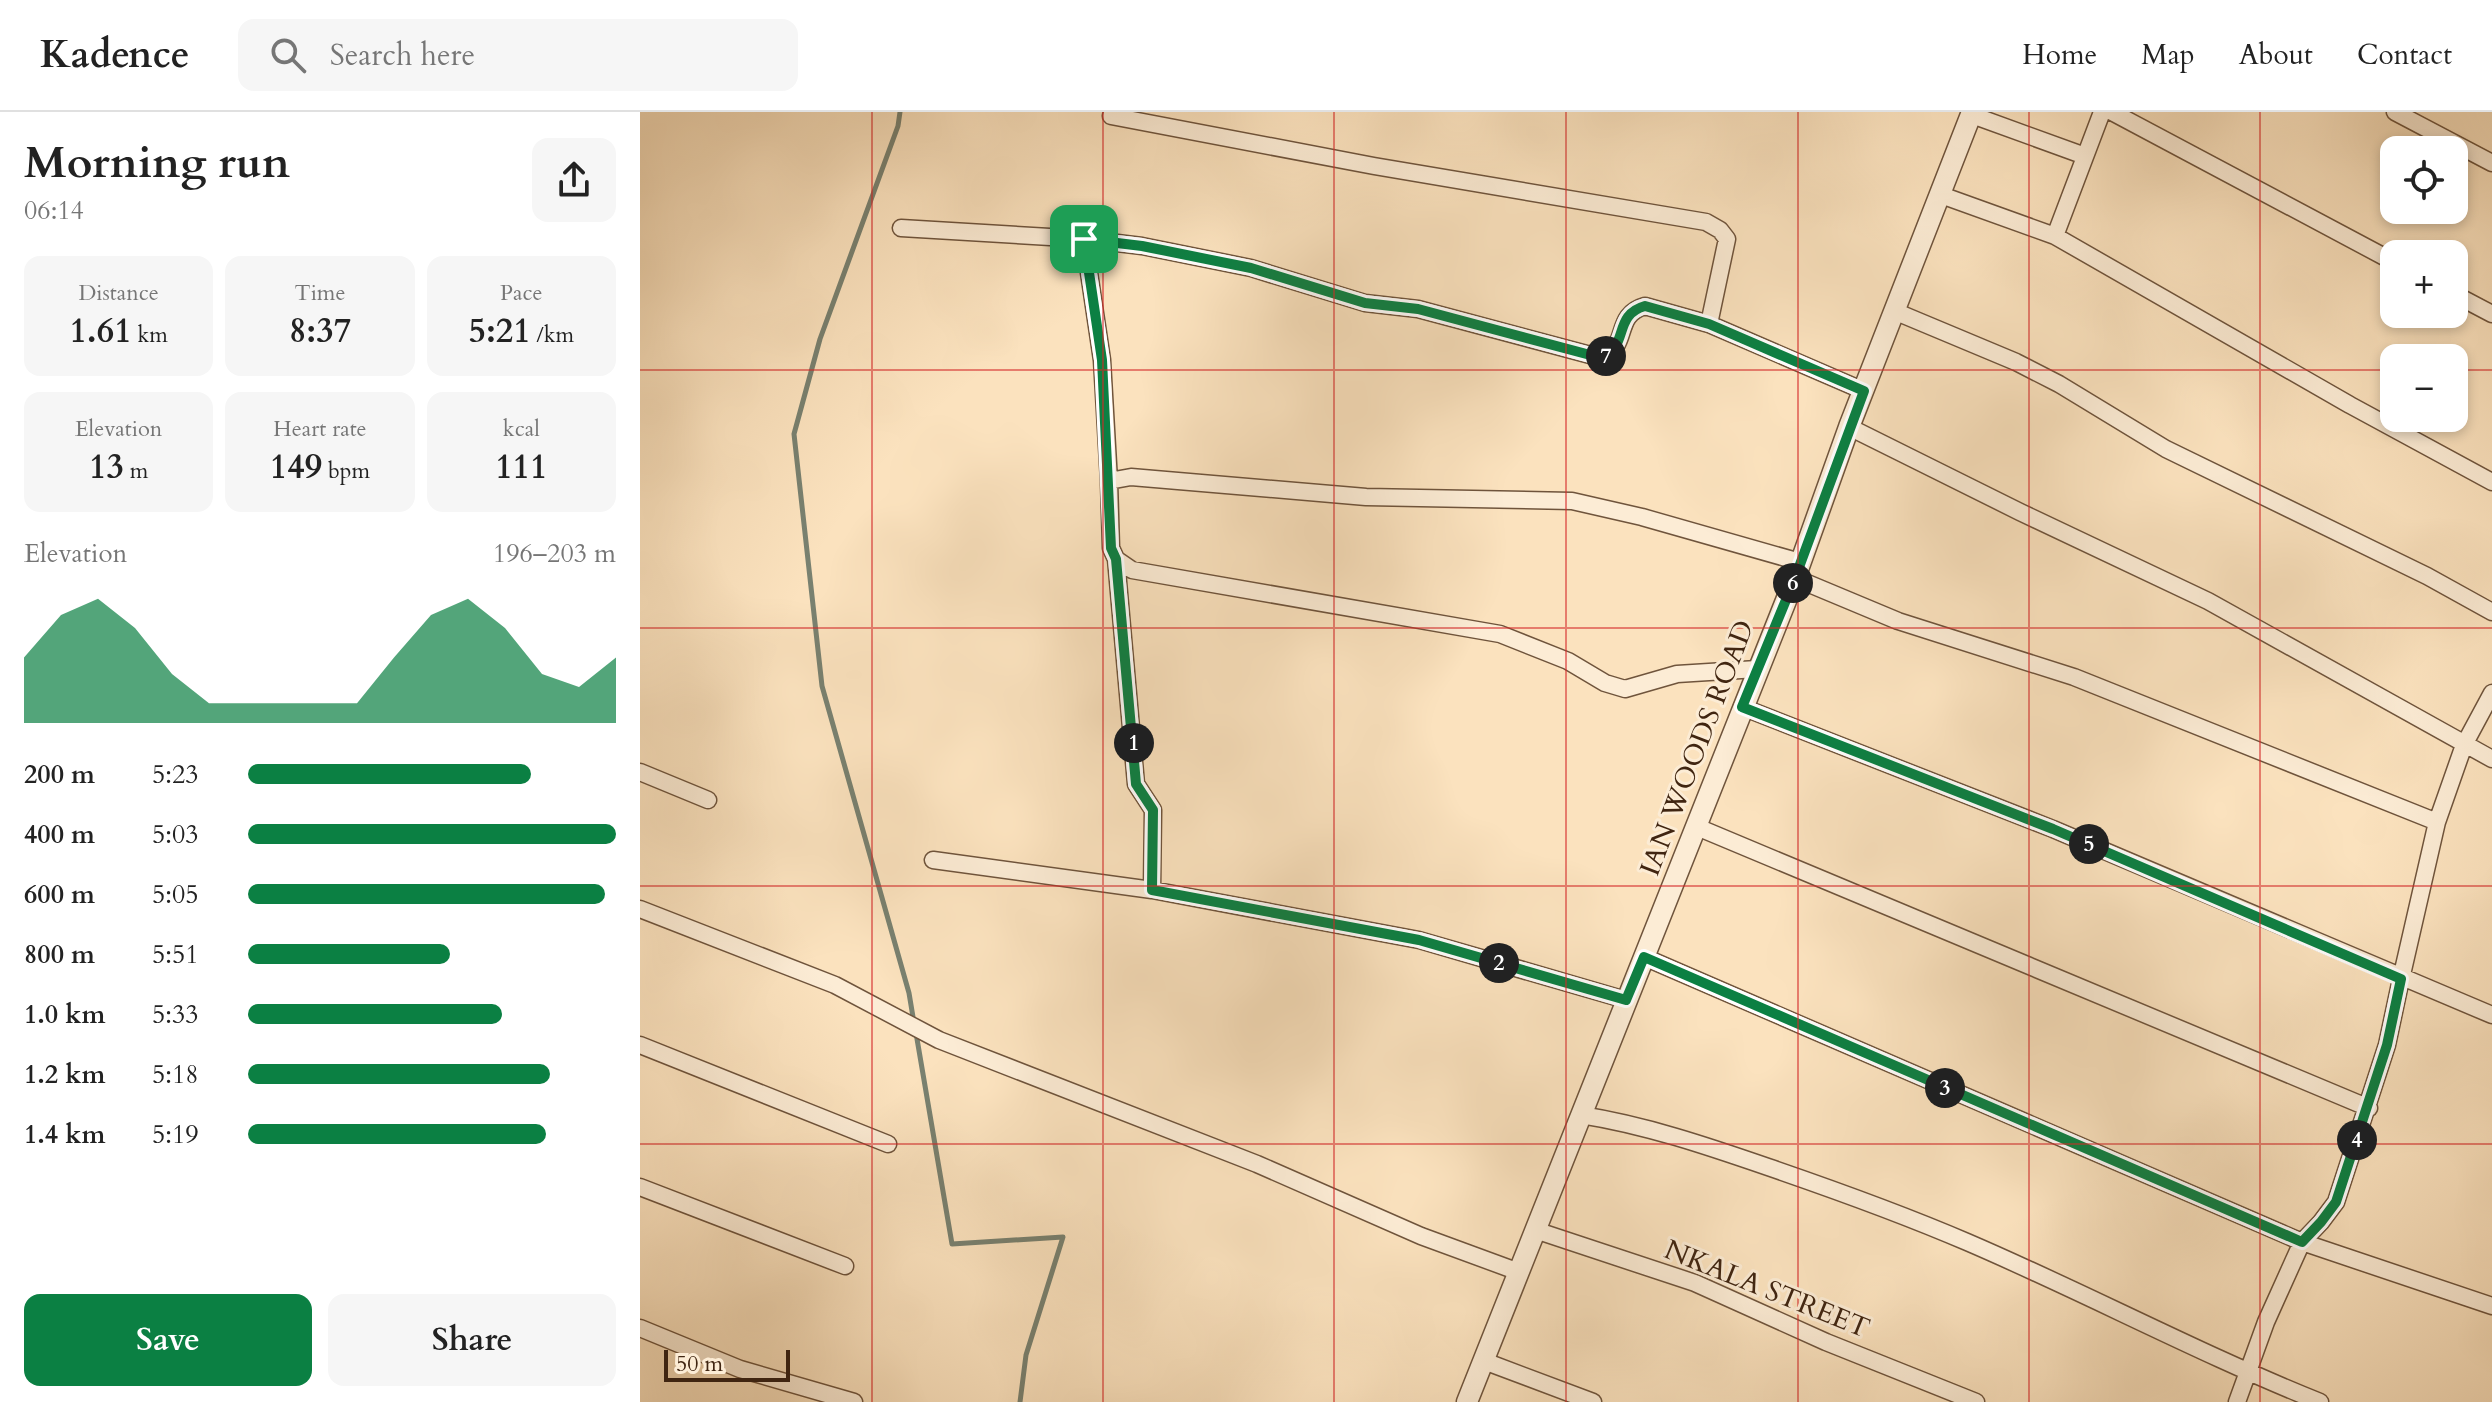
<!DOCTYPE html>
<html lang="en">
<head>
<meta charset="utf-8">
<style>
  :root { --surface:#fff; --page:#f6f6f6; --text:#222; --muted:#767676; --line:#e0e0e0; --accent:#0b8043 }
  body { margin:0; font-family:Cardo,serif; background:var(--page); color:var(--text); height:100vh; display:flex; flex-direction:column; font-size:30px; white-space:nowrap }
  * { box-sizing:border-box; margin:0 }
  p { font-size:26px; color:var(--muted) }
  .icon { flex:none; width:44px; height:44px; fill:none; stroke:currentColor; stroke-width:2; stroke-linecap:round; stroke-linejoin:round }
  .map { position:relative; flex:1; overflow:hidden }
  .details { display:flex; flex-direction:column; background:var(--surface); width:640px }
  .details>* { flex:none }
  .fabs { position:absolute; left:1740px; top:24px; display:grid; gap:16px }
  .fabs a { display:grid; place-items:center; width:88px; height:88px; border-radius:16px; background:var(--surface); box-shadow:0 4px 12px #0003; font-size:40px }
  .scale { position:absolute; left:24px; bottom:20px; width:126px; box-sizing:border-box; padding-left:8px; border:4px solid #402511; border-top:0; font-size:22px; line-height:28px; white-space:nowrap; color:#402511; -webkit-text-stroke:6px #fcecd5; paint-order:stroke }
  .pin { position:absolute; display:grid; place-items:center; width:68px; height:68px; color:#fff; margin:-34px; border-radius:16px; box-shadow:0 4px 12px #0006 }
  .km { position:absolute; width:40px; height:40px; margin:-20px; border-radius:50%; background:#222; color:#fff; font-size:22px; line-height:40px; text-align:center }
  .round { display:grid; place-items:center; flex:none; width:84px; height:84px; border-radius:16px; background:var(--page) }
  .overview { display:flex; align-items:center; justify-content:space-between; height:136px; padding:0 24px }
  h1 { font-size:44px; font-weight:600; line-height:60px }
  .figures { display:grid; grid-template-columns:repeat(3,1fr); gap:12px; height:136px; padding:8px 24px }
  .figures div { display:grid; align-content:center; border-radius:16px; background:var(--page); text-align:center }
  .figures b { font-size:34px; font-weight:600 }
  .figures small { font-size:22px; font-weight:400 }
  .figures p { font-size:22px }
  .chart { height:224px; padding:16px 24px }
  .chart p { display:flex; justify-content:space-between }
  .chart svg { width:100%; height:144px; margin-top:8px; fill:var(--accent); opacity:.7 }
  .primary-button { display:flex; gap:16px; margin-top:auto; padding:16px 24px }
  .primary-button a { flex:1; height:92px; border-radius:16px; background:var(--accent); color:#fff; font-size:32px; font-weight:600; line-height:92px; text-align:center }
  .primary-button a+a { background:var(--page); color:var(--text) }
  ul { padding:0 24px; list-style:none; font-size:26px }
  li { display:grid; grid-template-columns:128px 96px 1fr; align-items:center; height:60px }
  li i { height:20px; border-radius:10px; background:var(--accent) }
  header { display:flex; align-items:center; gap:48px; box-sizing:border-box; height:112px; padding:0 40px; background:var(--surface); border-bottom:2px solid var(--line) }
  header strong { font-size:38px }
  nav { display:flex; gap:44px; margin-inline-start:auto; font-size:28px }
  .search { width:560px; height:72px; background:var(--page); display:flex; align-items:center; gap:20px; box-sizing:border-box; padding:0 28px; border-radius:16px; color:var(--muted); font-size:30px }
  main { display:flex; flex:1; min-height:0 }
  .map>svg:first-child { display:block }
</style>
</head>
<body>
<header>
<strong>Kadence</strong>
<div class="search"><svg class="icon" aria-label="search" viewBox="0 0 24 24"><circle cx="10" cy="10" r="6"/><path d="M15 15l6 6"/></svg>Search here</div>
<nav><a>Home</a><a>Map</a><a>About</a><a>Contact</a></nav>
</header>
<main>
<section class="details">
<div class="overview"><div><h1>Morning run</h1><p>06:14</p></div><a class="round"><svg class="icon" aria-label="share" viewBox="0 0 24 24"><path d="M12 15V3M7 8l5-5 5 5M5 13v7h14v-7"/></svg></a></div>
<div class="figures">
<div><p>Distance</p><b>1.61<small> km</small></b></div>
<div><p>Time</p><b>8:37</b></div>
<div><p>Pace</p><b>5:21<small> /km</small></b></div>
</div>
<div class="figures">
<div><p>Elevation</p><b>13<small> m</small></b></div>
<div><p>Heart rate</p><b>149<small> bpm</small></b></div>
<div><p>kcal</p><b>111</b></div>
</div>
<div class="chart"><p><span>Elevation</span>196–203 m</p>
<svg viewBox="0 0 160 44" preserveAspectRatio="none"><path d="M0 44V24L10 11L20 6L30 15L40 29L50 38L60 38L70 38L80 38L90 38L100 24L110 11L120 6L130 15L140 29L150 33L160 24V44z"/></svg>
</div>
<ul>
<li><b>200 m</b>5:23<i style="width:77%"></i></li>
<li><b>400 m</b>5:03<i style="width:100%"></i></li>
<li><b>600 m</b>5:05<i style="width:97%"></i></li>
<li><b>800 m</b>5:51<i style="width:55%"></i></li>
<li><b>1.0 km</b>5:33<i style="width:69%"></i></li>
<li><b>1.2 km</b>5:18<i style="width:82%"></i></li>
<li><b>1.4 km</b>5:19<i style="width:81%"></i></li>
</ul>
<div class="primary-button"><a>Save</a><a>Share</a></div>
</section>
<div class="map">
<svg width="1852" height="1290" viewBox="0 0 1852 1290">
  <rect width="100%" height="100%" fill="#fbe2be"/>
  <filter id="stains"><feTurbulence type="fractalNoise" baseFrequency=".0025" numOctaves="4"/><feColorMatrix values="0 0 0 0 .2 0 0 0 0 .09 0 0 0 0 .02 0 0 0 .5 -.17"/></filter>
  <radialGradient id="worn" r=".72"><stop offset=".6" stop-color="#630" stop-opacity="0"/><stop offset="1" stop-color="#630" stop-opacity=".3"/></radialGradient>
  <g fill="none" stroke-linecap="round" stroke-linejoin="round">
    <!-- stream -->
    <path stroke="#798170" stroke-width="5" d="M260 0 258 14 180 227 154 322 182 574 269 881 274 911
      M276 921 312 1132 423 1125 386 1243 380 1290"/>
    <!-- minor casing -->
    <g stroke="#6f543c" stroke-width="19">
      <path id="minor" d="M1472 0 1754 150
        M1755 0 1852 51
        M1332 3 1445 44
        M471 4 734 54 1066 110 1080 118 1087 127 1069 212 1224 279
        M1301 83 1415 124 1710 293 1852 370
        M261 116 444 127 502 134 611 156 725 191 778 197 954 244 963 245C990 233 973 203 1005 194L1069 212
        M1415 124 1462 0
        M444 127 462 248 469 369
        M1814 182 1852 202
        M1254 199 1376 250 1419 272 1526 337 1787 464 1852 500
        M1209 315 1380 400 1568 489 1852 647
        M476 447 496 672 513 698 512 778
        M1155 466 1258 509 1434 565 1797 710
        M1117 557 1037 562 985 577 965 571 928 549 860 522 492 458 476 447 471 436 469 369 491 365 726 385 932 389 1002 405 1160 450
        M1852 581 1824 633 1797 710 1761 867 1747 933 1696 1090 1681 1110 1662 1130 1852 1194
        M1102 595 1413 717 1852 903
        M0 660 68 688
        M1057 715 1729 996
        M293 748 512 778 779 828 986 888
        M0 797 195 873 299 928 617 1052 781 1124 879 1160
        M1004 845 1662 1130 1626 1210 1597 1290
        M0 933 248 1032
        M941 1003C1005 1013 1067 1034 1128 1055 1195 1078 1262 1102 1327 1130 1446 1181 1560 1242 1680 1290
        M0 1075 205 1154
        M895 1118 1055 1171 1186 1230 1336 1290
        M0 1216 100 1257 214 1290
        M844 1249 953 1290"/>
    </g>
    <!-- tertiary casing -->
    <g stroke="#6f543c" stroke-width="23">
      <path id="tertiary" d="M827 1290 1155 466 1209 315 1332 0"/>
    </g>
    <!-- minor -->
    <use href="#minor" stroke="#fcecd5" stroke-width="16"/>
    <!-- tertiary -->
    <use href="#tertiary" stroke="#fcecd5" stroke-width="20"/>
  </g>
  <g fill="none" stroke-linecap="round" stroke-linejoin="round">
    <!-- route casing -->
    <g stroke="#fff" stroke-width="16">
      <path id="route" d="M444 127 502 134 611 156 725 191 778 197 954 244 963 245C989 233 973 203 1005 194L1069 212 1224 279 1155 466 1102 595 1413 717 1761 867 1747 933 1696 1090 1681 1110 1662 1130 1004 845 986 888 779 828 512 778 513 698 496 672 476 447 471 436 462 248Z"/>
    </g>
    <!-- route -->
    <use href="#route" stroke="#0b8043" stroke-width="10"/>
  </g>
  <!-- grid -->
  <path fill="none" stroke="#d62828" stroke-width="2" stroke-opacity="0.55" d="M232 0V1290M463 0V1290M694 0V1290M926 0V1290M1158 0V1290M1389 0V1290M1620 0V1290M0 258H1754M1814 258H1852M0 516H1852M0 774H1852M0 1032H1852"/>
  <g text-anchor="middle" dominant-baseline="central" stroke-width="6" stroke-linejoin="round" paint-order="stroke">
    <!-- street labels -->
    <g font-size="28" fill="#402511" stroke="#fcecd5">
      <text transform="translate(1057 636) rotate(-69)">IAN WOODS ROAD</text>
      <text transform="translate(1127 1177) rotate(22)">NKALA STREET</text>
    </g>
  </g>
  <rect width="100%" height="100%" filter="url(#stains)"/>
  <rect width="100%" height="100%" fill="url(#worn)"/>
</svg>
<div class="fabs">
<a><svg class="icon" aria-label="locate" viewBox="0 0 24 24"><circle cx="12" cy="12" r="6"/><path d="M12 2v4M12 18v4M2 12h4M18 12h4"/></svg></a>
<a>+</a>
<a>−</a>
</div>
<div class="scale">50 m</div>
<div class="pin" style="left:444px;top:127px;background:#1e9e55"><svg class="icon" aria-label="arrive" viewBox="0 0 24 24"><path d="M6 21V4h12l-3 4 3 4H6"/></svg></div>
<b class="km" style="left:494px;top:631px">1</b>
<b class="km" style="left:859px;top:851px">2</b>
<b class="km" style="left:1305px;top:976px">3</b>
<b class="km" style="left:1717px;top:1028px">4</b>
<b class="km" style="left:1449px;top:732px">5</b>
<b class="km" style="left:1153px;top:471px">6</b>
<b class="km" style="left:966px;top:244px">7</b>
</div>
</main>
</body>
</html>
